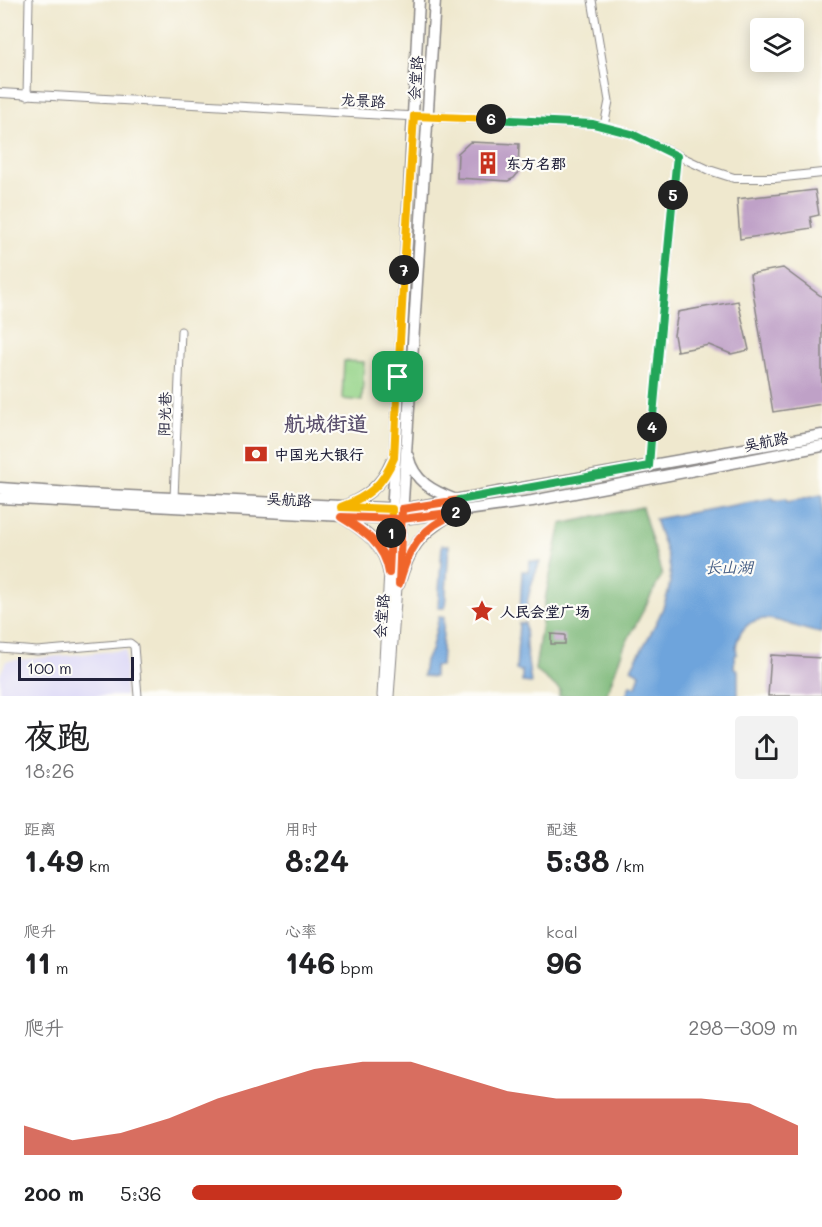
<!DOCTYPE html>
<html lang="zh">
<head>
<meta charset="utf-8">
<style>
  :root { --surface:#fff; --page:#f2f2f2; --text:#202124; --muted:#757577; --accent:#c8321e }
  body { margin:0; font-family:Mali,"LXGW WenKai TC",sans-serif; background:var(--page); color:var(--text); height:100vh; display:flex; flex-direction:column; font-size:22px; white-space:nowrap }
  * { box-sizing:border-box; margin:0 }
  p { font-size:20px; color:var(--muted) }
  .icon { flex:none; width:33px; height:33px; fill:none; stroke:currentColor; stroke-width:2; stroke-linecap:round; stroke-linejoin:round }
  .map { position:relative; height:696px; overflow:hidden }
  .sheet { display:flex; flex-direction:column; background:var(--surface); flex:1 }
  .sheet>* { flex:none }
  .controls { position:absolute; left:750px; top:18px; display:grid; gap:12px }
  .controls a { display:grid; place-items:center; width:54px; height:54px; border-radius:6px; background:var(--surface); box-shadow:0 3px 15px #0003; font-size:30px }
  .scale { position:absolute; left:18px; bottom:15px; width:116px; box-sizing:border-box; padding-left:6px; border:3px solid #22223b; border-top:0; font-size:16px; line-height:21px; white-space:nowrap; color:#22223b; -webkit-text-stroke:4px #fdfcf7; paint-order:stroke }
  .pin { position:absolute; display:grid; place-items:center; width:51px; height:51px; color:#fff; margin:-26px; border-radius:12px; box-shadow:0 3px 9px #0006 }
  .km { position:absolute; width:30px; height:30px; margin:-15px; border-radius:50%; background:#222; color:#fff; font-size:16px; line-height:30px; text-align:center }
  .round { display:grid; place-items:center; flex:none; width:63px; height:63px; border-radius:6px; background:var(--page) }
  .overview { display:flex; align-items:center; justify-content:space-between; height:102px; padding:0 24px }
  h1 { font-size:33px; font-weight:800; line-height:45px }
  .stats { display:grid; grid-template-columns:repeat(3,1fr); gap:9px; height:102px; padding:6px 24px }
  .stats div { display:grid; align-content:center }
  .stats b { font-size:30px; font-weight:800 }
  .stats small { font-size:16px; font-weight:400 }
  .stats p { font-size:16px }
  .chart { height:168px; padding:12px 24px }
  .chart p { display:flex; justify-content:space-between }
  .chart svg { width:100%; height:108px; margin-top:6px; fill:var(--accent); opacity:.7 }
  ul { padding:0 24px; list-style:none; font-size:20px }
  li { display:grid; grid-template-columns:96px 72px 1fr; align-items:center; height:45px }
  li i { height:15px; border-radius:8px; background:var(--accent) }
  .map>svg:first-child { display:block }
</style>
</head>
<body>
<div class="map">
<svg width="822" height="696" viewBox="0 0 822 696">
  <rect width="100%" height="100%" fill="#fdfcf7"/>
  <filter id="ink" filterUnits="userSpaceOnUse"><feTurbulence type="fractalNoise" baseFrequency=".0167" numOctaves="2"/><feDisplacementMap in="SourceGraphic" scale="12" xChannelSelector="R" yChannelSelector="G"/><feConvolveMatrix kernelMatrix="1 2 1 2 8 2 1 2 1" color-interpolation-filters="sRGB"/></filter>
  <filter id="wash" filterUnits="userSpaceOnUse"><feTurbulence type="fractalNoise" baseFrequency=".008" numOctaves="4" result="noise"/><feDisplacementMap in="SourceGraphic" scale="24" xChannelSelector="R" yChannelSelector="G"/><feGaussianBlur stdDeviation="1.35" result="paint"/><feColorMatrix in="noise" values="0 0 0 0 0 0 0 0 0 0 0 0 0 0 0 0 0 1.4 0 .05"/><feComposite in="paint" operator="in"/></filter>
  <g filter="url(#wash)">
    <rect width="100%" height="100%" fill="#efe8ce"/>
    <!-- built -->
    <path fill="#dad6f7" d="M126 650 125 696H0V675L6 661Z"/>
    <!-- green -->
    <path fill="#96d489" stroke="#5c7b62" stroke-width="1.5" d="M344 361 364 362 362 401 342 399Z"/>
    <!-- forest -->
    <path fill="#78b675" stroke="#4d6c58" stroke-width="1.5" d="M642 507 662 575 624 647 606 696H559L560 690 535 670 546 594 561 524Z"/>
    <!-- water -->
    <path fill="#6ea4dc" stroke="#48638c" stroke-width="1.5" d="M822 495V633C795 631 762 604 742 631 737 639 735 645 737 654L735 656 734 668 738 670V696H626L630 685 636 687 640 674 631 669C645 641 674 601 670 569 668 552 660 535 655 519L773 498 774 501 786 499 787 502Z
      M442 545H449L445 608H438Z
      M530 561 540 562C532 580 527 595 526 614H520L522 571H529Z
      M439 617H444L441 666H434V677L423 676 425 660 431 651Z
      M519 623H525L526 647 531 683 522 682V671L516 670Z"/>
    <g id="blocks">
      <!-- building -->
      <path fill="#bfa1c7" d="M470 142 519 144 518 173 514 178 508 181 457 178 458 153Z
        M815 190 819 215 810 217 812 228 740 239 737 199Z
        M783 268 822 297V404L773 412 750 274Z
        M738 301 749 350 731 354 709 345 677 351 674 335 678 312Z
        M551 634 565 635V644H551Z
        M771 655 822 658V696H768Z"/>
    </g>
  </g>
  <g filter="url(#ink)">
    <use href="#blocks" fill-opacity="0" stroke="#888584" stroke-width="1.5"/>
    <g fill="none" stroke-linecap="round" stroke-linejoin="round">
      <!-- minor casing -->
      <g stroke="#888584" stroke-width="9">
        <path id="minor" d="M592 0 609 101 604 126
          M27 96 29 0
          M649 466 677 156
          M174 498 181 331
          M0 648 37 651 130 643 134 646 138 696"/>
      </g>
      <!-- tertiary casing -->
      <g stroke="#888584" stroke-width="10">
        <path id="tertiary" d="M0 93 386 115 593 124 632 134 709 170 734 178H775L822 173"/>
      </g>
      <!-- secondary casing -->
      <g stroke="#888584" stroke-width="11">
        <path id="secondary" d="M382 696 392 519
          M389 696 402 519"/>
      </g>
      <!-- primary casing -->
      <g stroke="#888584" stroke-width="13">
        <path id="primary" d="M408 456C414 482 433 491 456 500
          M0 488 86 494 403 509 822 435
          M0 498 402 519 532 501 822 446
          M345 506C366 497 382 485 391 463
          M392 516 419 0
          M402 516 435 0
          M344 518C366 532 385 546 389 573
          M399 584C409 549 419 534 451 515"/>
      </g>
      <!-- minor -->
      <use href="#minor" stroke="#fff" stroke-width="7"/>
      <!-- tertiary -->
      <use href="#tertiary" stroke="#fff" stroke-width="8"/>
      <!-- secondary -->
      <use href="#secondary" stroke="#fff" stroke-width="9"/>
      <!-- primary -->
      <use href="#primary" stroke="#fff" stroke-width="10"/>
    </g>
  </g>
  <g fill="none" stroke-linecap="round" stroke-linejoin="round" filter="url(#ink)">
    <!-- split-1 casing -->
    <g stroke="#fff" stroke-width="12">
      <path id="split-1" d="M391 533 392 509 341 507C369 496 382 486 394 458L398 377"/>
    </g>
    <!-- split-2 casing -->
    <g stroke="#fff" stroke-width="12">
      <path id="split-2" d="M391 533 389 573C385 545 364 531 341 517L402 519 456 512"/>
    </g>
    <!-- split-3 casing -->
    <g stroke="#fff" stroke-width="12">
      <path id="split-3" d="M456 512C453 515 440 521 433 526 413 540 405 562 399 584L402 509 459 500"/>
    </g>
    <!-- split-4 casing -->
    <g stroke="#fff" stroke-width="12">
      <path id="split-4" d="M459 500 649 466 652 427"/>
    </g>
    <!-- split-5 casing -->
    <g stroke="#fff" stroke-width="12">
      <path id="split-5" d="M652 427 673 195"/>
    </g>
    <!-- split-6 casing -->
    <g stroke="#fff" stroke-width="12">
      <path id="split-6" d="M491 119 593 124 632 134 677 156 673 195"/>
    </g>
    <!-- split-7 casing -->
    <g stroke="#fff" stroke-width="12">
      <path id="split-7" d="M404 270 414 116 491 119"/>
    </g>
    <!-- split-8 casing -->
    <g stroke="#fff" stroke-width="12">
      <path id="split-8" d="M398 377 404 270"/>
    </g>
    <!-- split-1 -->
    <use href="#split-1" stroke="#f5b400" stroke-width="8"/>
    <!-- split-2 -->
    <use href="#split-2" stroke="#f0652b" stroke-width="8"/>
    <!-- split-3 -->
    <use href="#split-3" stroke="#f0652b" stroke-width="8"/>
    <!-- split-4 -->
    <use href="#split-4" stroke="#22a559" stroke-width="8"/>
    <!-- split-5 -->
    <use href="#split-5" stroke="#22a559" stroke-width="8"/>
    <!-- split-6 -->
    <use href="#split-6" stroke="#22a559" stroke-width="8"/>
    <!-- split-7 -->
    <use href="#split-7" stroke="#f5b400" stroke-width="8"/>
    <!-- split-8 -->
    <use href="#split-8" stroke="#f5b400" stroke-width="8"/>
  </g>
  <!-- icons -->
  <defs>
    <g id="building-bare" transform="scale(1.8)"><path d="M-4-6H4V6H1V3H-1V6H-4ZM-2.5-4.3h1.7v1.8h-1.7ZM.8-4.3h1.7v1.8H.8ZM-2.5-1h1.7V.8h-1.7ZM.8-1h1.7V.8H.8Z" fill="#c8321e" stroke="#fdfcf7" stroke-width="2.5" paint-order="stroke"/></g>
    <g id="bank-bare" transform="scale(1.8)"><path d="M-6-4H6V4H-6ZM0-2.3a2.3 2.3 0 1 0 0 4.6a2.3 2.3 0 1 0 0-4.6Z" fill="#c8321e" stroke="#fdfcf7" stroke-width="2.5" paint-order="stroke"/></g>
    <g id="sight-bare" transform="scale(1.8)"><path d="M0-6L1.8-2.2L6-1.7L2.9 1.2L3.7 5.4L0 3.3L-3.7 5.4L-2.9 1.2L-6-1.7L-1.8-2.2Z" fill="#c8321e" stroke="#fdfcf7" stroke-width="2.5" paint-order="stroke"/></g>
  </defs>
  <g fill-rule="evenodd">
    <use href="#building-bare" x="488" y="163"/>
    <use href="#bank-bare" x="256" y="454"/>
    <use href="#sight-bare" x="482" y="611"/>
  </g>
  <g text-anchor="middle" dominant-baseline="central" stroke-width="4.5" stroke-linejoin="round" paint-order="stroke">
    <!-- street labels -->
    <g font-size="15" fill="#22223b" stroke="#fdfcf7">
      <text transform="translate(415 78) rotate(-86)">会堂路</text>
      <text transform="translate(363 100) rotate(3)">龙景路</text>
      <text transform="translate(164 414) rotate(-88)">阳光巷</text>
      <text transform="translate(766 441) rotate(-11)">吴航路</text>
      <text transform="translate(289 499) rotate(3)">吴航路</text>
      <text transform="translate(381 616) rotate(-85)">会堂路</text>
    </g>
    <!-- poi labels -->
    <g font-size="15" font-weight="bold" fill="#22223b" stroke="#fdfcf7" text-anchor="start">
      <text x="506" y="163">东方名郡</text>
      <text x="274" y="454">中国光大银行</text>
      <text x="500" y="611">人民会堂广场</text>
    </g>
    <!-- water labels -->
    <g font-size="16" font-style="italic" fill="#445c83" stroke="#fdfcf7">
      <text x="729" y="566">长山湖</text>
    </g>
    <!-- district labels -->
    <g font-size="21" font-weight="bold" fill="#594e6c" stroke="#fdfcf7">
      <text x="326" y="422">航城街道</text>
    </g>
  </g>
</svg>
<div class="controls">
<a><svg class="icon" aria-label="layers" viewBox="0 0 24 24"><path d="M12 4l9 5-9 5-9-5zM3 14l9 5 9-5"/></svg></a>
</div>
<div class="scale">100 m</div>
<div class="pin" style="left:398px;top:377px;background:#1e9e55"><svg class="icon" aria-label="arrive" viewBox="0 0 24 24"><path d="M6 21V4h12l-3 4 3 4H6"/></svg></div>
<b class="km" style="left:391px;top:533px">1</b>
<b class="km" style="left:456px;top:512px">2</b>
<b class="km" style="left:652px;top:427px">4</b>
<b class="km" style="left:673px;top:195px">5</b>
<b class="km" style="left:491px;top:119px">6</b>
<b class="km" style="left:404px;top:270px">7</b>
</div>
<section class="sheet">
<div class="overview"><div><h1>夜跑</h1><p>18:26</p></div><a class="round"><svg class="icon" aria-label="share" viewBox="0 0 24 24"><path d="M12 15V3M7 8l5-5 5 5M5 13v7h14v-7"/></svg></a></div>
<div class="stats">
<div><p>距离</p><b>1.49<small> km</small></b></div>
<div><p>用时</p><b>8:24</b></div>
<div><p>配速</p><b>5:38<small> /km</small></b></div>
</div>
<div class="stats">
<div><p>爬升</p><b>11<small> m</small></b></div>
<div><p>心率</p><b>146<small> bpm</small></b></div>
<div><p>kcal</p><b>96</b></div>
</div>
<div class="chart"><p><span>爬升</span>298–309 m</p>
<svg viewBox="0 0 160 44" preserveAspectRatio="none"><path d="M0 44V32L10 38L20 35L30 29L40 21L50 15L60 9L70 6L80 6L90 12L100 18L110 21L120 21L130 21L140 21L150 23L160 32V44z"/></svg>
</div>
<ul>
<li><b>200 m</b>5:36<i style="width:71%"></i></li>
</ul>
</section>
</body>
</html>
